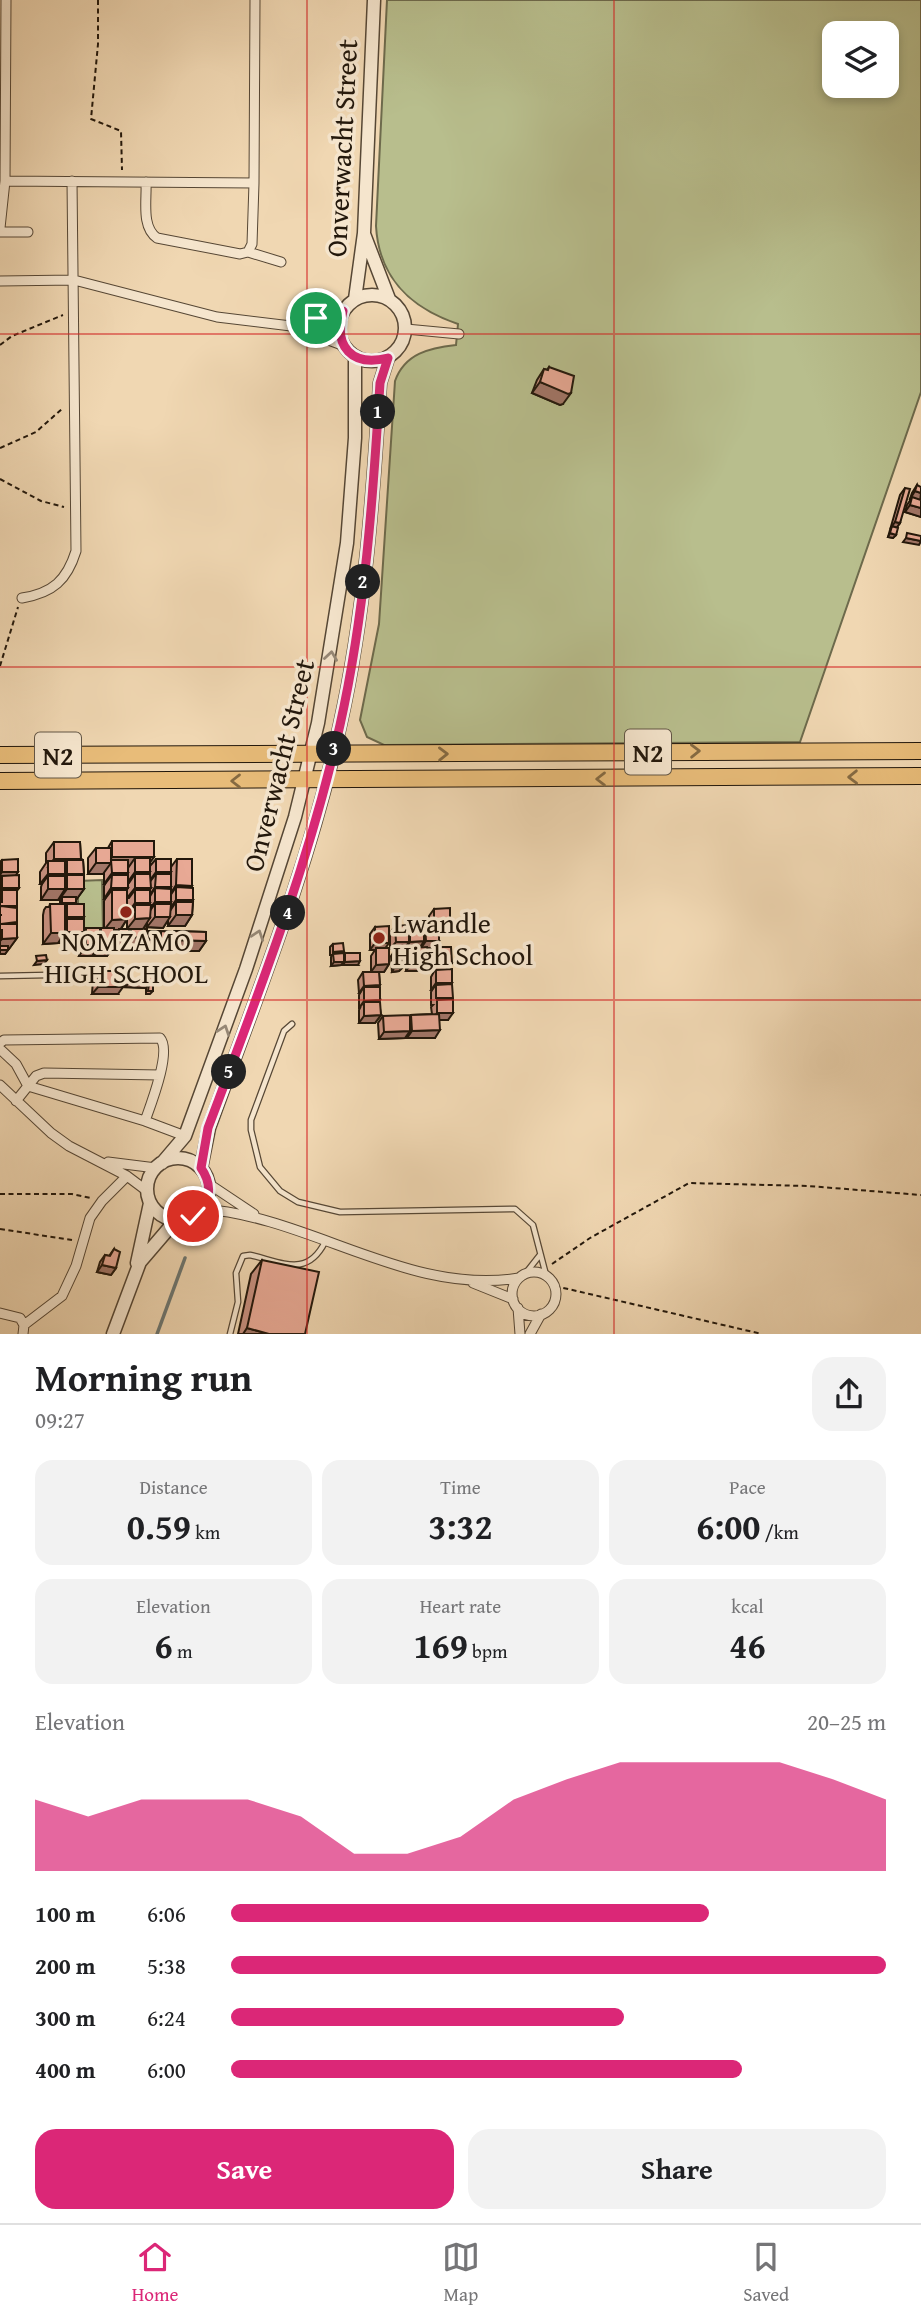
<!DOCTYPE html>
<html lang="en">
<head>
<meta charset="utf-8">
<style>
  :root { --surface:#fff; --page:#f2f2f2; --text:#202124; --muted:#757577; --line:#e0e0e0; --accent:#db2777 }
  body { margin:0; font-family:"Gentium Book Plus",serif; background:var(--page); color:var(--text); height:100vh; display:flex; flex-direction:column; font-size:26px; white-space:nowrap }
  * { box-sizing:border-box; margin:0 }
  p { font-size:23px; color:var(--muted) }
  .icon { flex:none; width:38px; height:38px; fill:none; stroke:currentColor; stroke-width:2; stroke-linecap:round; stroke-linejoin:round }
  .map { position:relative; height:1334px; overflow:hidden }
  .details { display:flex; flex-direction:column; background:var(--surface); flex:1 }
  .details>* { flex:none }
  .controls { position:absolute; left:822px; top:21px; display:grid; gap:14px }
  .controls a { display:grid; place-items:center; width:77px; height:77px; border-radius:14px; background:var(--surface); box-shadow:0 4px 10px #0003; font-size:35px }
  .pin { position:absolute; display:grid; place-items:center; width:60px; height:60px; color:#fff; margin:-30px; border:4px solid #fff; border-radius:50%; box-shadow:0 2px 7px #0007 }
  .km { position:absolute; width:35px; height:35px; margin:-18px; border-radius:50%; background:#222; color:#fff; font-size:19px; line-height:35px; text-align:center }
  .round { display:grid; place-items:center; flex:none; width:74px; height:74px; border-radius:21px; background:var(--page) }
  .head { display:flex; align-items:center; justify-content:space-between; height:119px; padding:0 35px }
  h1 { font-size:38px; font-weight:600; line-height:52px }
  .stats { display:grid; grid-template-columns:repeat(3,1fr); gap:10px; height:119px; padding:7px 35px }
  .stats div { display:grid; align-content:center; border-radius:18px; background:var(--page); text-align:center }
  .stats b { font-size:35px; font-weight:600 }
  .stats small { font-size:19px; font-weight:400 }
  .stats p { font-size:19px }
  .chart { height:196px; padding:14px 35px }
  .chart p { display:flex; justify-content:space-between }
  .chart svg { width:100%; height:126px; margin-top:7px; fill:var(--accent); opacity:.7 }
  .button { display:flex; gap:14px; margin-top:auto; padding:14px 35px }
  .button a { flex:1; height:80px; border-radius:21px; background:var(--accent); color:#fff; font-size:28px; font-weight:600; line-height:80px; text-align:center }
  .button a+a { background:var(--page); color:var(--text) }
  ul { padding:0 35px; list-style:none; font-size:23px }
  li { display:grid; grid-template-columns:112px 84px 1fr; align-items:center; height:52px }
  li i { height:18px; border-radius:9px; background:var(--accent) }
  .menu { display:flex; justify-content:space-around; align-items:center; height:98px; border-top:2px solid var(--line); background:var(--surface); font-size:19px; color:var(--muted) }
  .menu a { display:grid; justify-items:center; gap:4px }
  .menu .on { color:var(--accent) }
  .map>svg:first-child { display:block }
</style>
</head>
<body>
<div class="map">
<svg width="921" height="1334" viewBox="0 0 921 1334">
  <rect width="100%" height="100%" fill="#f0d7b2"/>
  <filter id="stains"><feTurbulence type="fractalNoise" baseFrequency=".00286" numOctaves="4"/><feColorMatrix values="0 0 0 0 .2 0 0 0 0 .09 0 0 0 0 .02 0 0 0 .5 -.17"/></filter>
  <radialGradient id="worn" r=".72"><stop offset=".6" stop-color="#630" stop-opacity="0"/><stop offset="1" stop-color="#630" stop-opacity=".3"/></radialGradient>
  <!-- green -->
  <path fill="#b8be8d" stroke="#6d6a4c" stroke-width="2" fill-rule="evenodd" d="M387 0H921V392L800 742 384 745 367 737 360 720 379 624 395 381C405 353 430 348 456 345L458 324C411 308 379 279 376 226ZM835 33H887V86H835Z
    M102 880 103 931H78V881Z"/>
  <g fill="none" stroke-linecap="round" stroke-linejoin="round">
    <!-- stream -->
    <path stroke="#6d7772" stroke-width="3.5" d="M157 1334 185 1258"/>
    <!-- service casing -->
    <g stroke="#564735" stroke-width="7">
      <path id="service" d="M0 976 48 975
        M292 1024 284 1031 251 1120V1130L260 1167 280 1191 298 1202 340 1212 515 1209 533 1225 546 1275
        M525 1274 540 1255
        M230 1334 238 1302 236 1273 243 1256 250 1255C282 1262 307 1278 325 1242"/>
    </g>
    <!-- minor casing -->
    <g stroke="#564735" stroke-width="11">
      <path id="minor" d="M5 181 254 183 255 0
        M146 182C147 200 141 227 157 238L240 254 248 252 252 244 254 183
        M0 228 5 181 6 0
        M0 232H28
        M248 252 281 262
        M0 281 74 280 217 317 291 326 342 345
        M291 326 343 311
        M406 329 459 334
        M22 598C53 593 67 580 76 551L72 181
        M0 1043 4 1040 160 1038C172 1051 151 1104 145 1121
        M0 1049 16 1064 28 1086 145 1121 185 1136
        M0 1085 51 1133 69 1146 127 1176 147 1191
        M16 1101 36 1076 44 1073 160 1075
        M108 1162 156 1168
        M209 1184 254 1214
        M202 1209C310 1216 408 1296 519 1278
        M512 1294a22 22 0 1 1 44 0a22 22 0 1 1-44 0Z
        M473 1283 513 1299
        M518 1308 520 1334
        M0 1313 20 1318 24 1325 23 1334
        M24 1325 62 1296 76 1266 90 1218 102 1201 127 1176
        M530 1334 541 1314"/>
    </g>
    <!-- tertiary casing -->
    <g stroke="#564735" stroke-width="15">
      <path id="tertiary" d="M364 234 389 299
        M339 328a33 33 0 1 1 66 0a33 33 0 1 1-66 0Z
        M355 299 364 233 374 0
        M147 1189a31 31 0 1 1 62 0a31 31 0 1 1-62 0Z
        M162 1163 185 1136 246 969 295 817 318 723 347 543 355 438V357
        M201 1168 209 1128C257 995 310 864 340 725 365 613 373 498 380 383L388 358
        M137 1263 150 1203
        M113 1334 140 1262 176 1220"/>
    </g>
    <!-- trunk casing -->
    <g stroke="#22170b" stroke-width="18">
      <path id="trunk" d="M0 755 921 751
        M0 781 921 776"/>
    </g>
    <!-- path -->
    <path stroke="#22170b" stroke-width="2" stroke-dasharray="5 3.5" stroke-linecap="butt" d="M98 0V44L91 119 121 131 122 170
      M0 345 12 336 63 315
      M0 448 36 432 63 408
      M0 479 41 501 64 507
      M0 666 18 607
      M0 1194H72L91 1198
      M0 1229 72 1240
      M552 1264 590 1238 689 1183 808 1186 921 1195
      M555 1286 762 1334"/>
    <!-- service -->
    <use href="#service" stroke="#f5e5cd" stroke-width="4.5"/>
    <!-- minor -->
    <use href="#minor" stroke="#f5e5cd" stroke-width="9"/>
    <!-- tertiary -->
    <use href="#tertiary" stroke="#f5e5cd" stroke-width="12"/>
    <!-- trunk -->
    <use href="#trunk" stroke="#e8bc79" stroke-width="16"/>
  </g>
  <!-- wall -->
  <path fill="#c89180" stroke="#22170b" stroke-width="2" fill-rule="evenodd" d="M549 367 563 404 560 405 532 393 537 380 544 369 547 370Z
    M917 485 921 517 905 512 907 505 911 499H910L912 493Z
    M905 488 900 523 897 527 896 535 893 538 888 537 900 495Z
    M112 841H154V857L150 861V866L156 859H171V867L177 859H192V886L190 888H193V900L191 902H193L192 915 185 926H168V920L163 928 147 927V923L143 929H147V934L149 931H160V933L161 931 172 932V934L174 931 206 932V941L199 951H166V949L165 951H153V948L152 951H141V945L139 948H123V946L122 948H112L107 956H94V954L92 956H79V939L76 943H59V941L58 943 43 944V915L44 910 46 907H49L50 904H60V900L59 897 58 900H41V887L42 884H40V872L46 863V853L54 842H80L81 859 79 860H83L84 874 82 875H84V889L76 900 75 904H84V917L82 919H84V932L86 928H100V931L101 928H104V901L105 899H104V886L105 884H104V873L103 874H88V858L96 848H108ZM127 919V929H121Z
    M2 860 16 875 19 888 17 890V906L16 907 17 938 5 954H0V862Z
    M434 909 445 929H439V941L434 948H427L428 964 423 971H406V955L410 949H405V947L404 949H390V933L395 926 409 928 410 925 424 927 425 925H429V916Z
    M375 927 385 948 389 964 384 972H379L380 985 379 987 380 1000 379 1002 381 1015 375 1023H359V1010L360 1008H359V995L360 993H359L358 980 363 972H371V956L375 950H370V934Z
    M333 944 344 955 345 953 358 965H343V963L341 965 331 966V957L332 955H330V947Z
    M435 947 452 963 447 969 452 983 451 985 452 999 448 1020H439L435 1038H407V1036L405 1038 379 1039 378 1023 383 1016 410 1017 411 1015 432 1014 431 1007 433 1005H431V992L432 990H431V977L435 970 430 971V954Z
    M394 952 402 968 399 971 392 972 391 956Z
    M149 970 153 991 150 994H146V988L125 987V983L128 979 146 980V974Z
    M98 971 118 994H92L93 979Z
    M114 1249 116 1268 111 1275 97 1272 100 1262 105 1255 109 1256Z
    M262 1260 305 1334H238L251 1274Z"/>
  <!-- shaded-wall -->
  <path fill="#a27668" stroke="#22170b" stroke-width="2" d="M540 382 571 393 563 404 560 405 532 393Z
    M915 491 921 493 920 502 910 499Z
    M910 505 921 508V517L905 512Z
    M895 522 900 523 895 530 892 526 890 529Z
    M890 533 896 535 893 538 888 537Z
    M906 538 921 541 919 545 903 542Z
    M112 857H154L146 868 135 858 128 868 111 860V863L103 874H88L96 863H108Z
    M54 859H81L73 870 67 860 60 870 48 867Z
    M2 872H18L11 883 2 876 0 878V875Z
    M135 872H150L143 883 135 874 129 883H127Z
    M156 872H171L163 883 156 874 149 883H148Z
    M112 873H128L121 884 112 875 105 884H104Z
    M48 874H65L57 884 48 876 42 884H40Z
    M176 885 192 886 184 896 176 887 170 896H169Z
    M155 887H171L163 898 155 888 149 898H148Z
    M2 888H19L11 899 2 890 0 893Z
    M111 888H128L121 899 112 890 105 899H104Z
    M135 888H151L143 898 135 890 129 898H127Z
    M48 889H65L58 900H41Z
    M67 889H84L76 900 62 897 59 900Z
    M176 900H193L185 911 176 902 170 911H168Z
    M155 902H171L163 913 155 904 149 912H147Z
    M135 903H150L143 914 135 905 127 914Z
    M176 915H192L185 926H168Z
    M67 917H84L76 928 67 919 61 928H59Z
    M155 917H170L163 928 147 927Z
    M150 918 143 929H127L135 919Z
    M127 919 120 930H104L112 920Z
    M434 922H450L445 929 429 930Z
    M67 932H84L76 943H59Z
    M51 933H65L58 943 43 944Z
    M119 937H129L122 948H112L107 956H94L101 945H113Z
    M131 937 146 938 139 948H123Z
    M17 938 9 949H0V941L2 939Z
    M149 940H159L152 951H141Z
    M161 940H172L165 951H153Z
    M174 940 206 941 199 951H166Z
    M424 941 419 949H405L410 942Z
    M426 941H439L434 948H421Z
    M396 942H409L404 949H390Z
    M375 943H389L384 950H370Z
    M86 945H100L92 956H79Z
    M0 950H8L5 954H0Z
    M47 960 44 964 34 965 37 961Z
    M360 961 358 965H343L345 962Z
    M334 962H344L341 965 331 966Z
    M435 963H452L446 970 430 971Z
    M389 964 384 972H371L376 965Z
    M411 964H428L423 971H406Z
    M394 968H402L399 971 392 972Z
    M436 983H452L447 990 436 985 432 990H431Z
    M128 984H149L146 988 125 987Z
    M380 985 375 993 364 987 360 993H359L364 986Z
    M98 987H123L118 994H92Z
    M380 1000 375 1007 364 1002 359 1008 364 1001Z
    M437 1013H453L448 1020H432Z
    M381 1015 375 1023H359L364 1016Z
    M440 1030 435 1038H407L412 1031Z
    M410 1031 405 1038 379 1039 384 1032Z
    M102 1265 116 1268 111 1275 97 1272Z
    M247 1328 269 1334H243Z"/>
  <!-- building -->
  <path fill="#e8a995" stroke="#22170b" stroke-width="2" d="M549 367 574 376 571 393 568 394 540 382 544 369 548 370Z
    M917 485 921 487V493L915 491Z
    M905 488 910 489 900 523 895 522Z
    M912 497 921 500V508L910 505Z
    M892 526 898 528 896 535 890 533Z
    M907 533 921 536V541L906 538Z
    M112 841H154V857H112Z
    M54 842H80L81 859H54Z
    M96 848H111V863H96Z
    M135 858H150V872H135Z
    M18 859V872H2V860Z
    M156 859H171V872H156Z
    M177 859H192V886L176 885Z
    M67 860H83L84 874H67Z
    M111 860H128V873H112Z
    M48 861H65V874H48Z
    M135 874H150L151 888H135Z
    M156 874H171V887H155Z
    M19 875V888H2V876Z
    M67 875H84V889H67Z
    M112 875H128V888H111Z
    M48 876H65V889H48Z
    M176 887 193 888V900H176Z
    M155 888 171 889V902H155Z
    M2 890H17V906H1L17 908V922L1 924H17V938L2 939V930H0V915H2H0V902H2Z
    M112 890H127V919L112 920Z
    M135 890H150V903H135Z
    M62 897H76V903H62Z
    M176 902H193L192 915H176Z
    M50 904H65V933H51Z
    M67 904H84V917H67Z
    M155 904H171L170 917H155Z
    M135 905H151L150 918 135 919Z
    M450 908V922H434V909Z
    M67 919H84V932H67Z
    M409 925V942H396L395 926Z
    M410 925H424V941L410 942Z
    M425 925H439V941H426Z
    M389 926V943H375V927Z
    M86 928H100V945H86Z
    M101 928H114V945H101Z
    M119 929H129V937H119Z
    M131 929H147L146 938 131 937Z
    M149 931H160L159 940H149Z
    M161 931 172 932V940H161Z
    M174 931 206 932V941L174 940Z
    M343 943 344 951 333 952V944Z
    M0 946H8V950H0Z
    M427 947 428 964H411V948Z
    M435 947H451L452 963H435Z
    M376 948H389V964L376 965Z
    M394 952H401L402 968H394Z
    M344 953V962H334L333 954Z
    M345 953H360V961L345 962Z
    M46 955 47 960 37 961 36 956Z
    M452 969V983H436V970Z
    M149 970H153V991H148L149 984H128V979L149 980Z
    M98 971H123V987H98Z
    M363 972H379L380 985 364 986Z
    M452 984 453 998H436V985Z
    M364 987H380V1000L364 1001Z
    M453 999V1013H437V1000Z
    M364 1002H380L381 1015 364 1016Z
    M439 1014 440 1030 412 1031 411 1015Z
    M410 1015V1031L384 1032 383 1016Z
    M114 1249 120 1252 116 1268 102 1265 105 1255 110 1256Z
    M262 1260 319 1272 305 1334H269L247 1328Z"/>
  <!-- one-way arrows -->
  <defs><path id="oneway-chevron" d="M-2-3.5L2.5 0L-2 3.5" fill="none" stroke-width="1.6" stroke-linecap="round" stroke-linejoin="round" transform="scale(1.75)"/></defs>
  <g stroke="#968876">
    <use href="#oneway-chevron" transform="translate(331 656) rotate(-82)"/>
    <use href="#oneway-chevron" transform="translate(258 935) rotate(-71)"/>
    <use href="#oneway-chevron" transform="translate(224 1030) rotate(-71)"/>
  </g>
  <g stroke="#856a42">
    <use href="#oneway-chevron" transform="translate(695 751) rotate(-1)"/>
    <use href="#oneway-chevron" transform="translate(443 754) rotate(-1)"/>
    <use href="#oneway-chevron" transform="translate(853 777) rotate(179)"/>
    <use href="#oneway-chevron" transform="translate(601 779) rotate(180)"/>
    <use href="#oneway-chevron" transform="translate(236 781) rotate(180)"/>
  </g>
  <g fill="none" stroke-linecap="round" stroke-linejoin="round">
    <!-- route casing -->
    <g stroke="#fff" stroke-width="14">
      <path id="route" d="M193 1216C211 1204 213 1185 201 1168L208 1128C258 995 309 864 340 725 365 613 373 498 380 383L388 358C352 367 333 347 343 311L316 318"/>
    </g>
    <!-- route -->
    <use href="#route" stroke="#db2777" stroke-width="9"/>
  </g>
  <!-- grid -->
  <path fill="none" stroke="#d62828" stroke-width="2" stroke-opacity="0.55" d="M307 0V1334M614 0V1334M0 334H921M0 667H921M0 1000H921"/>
  <!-- markers -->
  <g fill="#8f2418" stroke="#f5e5cd" stroke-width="2.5">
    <circle cx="126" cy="912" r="7"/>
    <circle cx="379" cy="938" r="7"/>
  </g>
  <g text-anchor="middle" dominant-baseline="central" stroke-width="7" stroke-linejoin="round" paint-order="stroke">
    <!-- shield labels -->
    <g fill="#f5e5cd" stroke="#615545" stroke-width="2">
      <rect x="625" y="729.5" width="46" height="45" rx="5"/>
      <rect x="35" y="732.5" width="46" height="45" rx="5"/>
    </g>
    <g font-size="26" font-weight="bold" fill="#22170b">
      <text x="648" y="752">N2</text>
      <text x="58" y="755">N2</text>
    </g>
    <!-- street labels -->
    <g font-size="28" fill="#22170b" stroke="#f5e5cd">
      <text transform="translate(341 148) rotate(-87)">Onverwacht Street</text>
      <text transform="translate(278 765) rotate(-76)">Onverwacht Street</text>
    </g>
    <!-- poi labels -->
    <g font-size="28" fill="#22170b" stroke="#f5e5cd" text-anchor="start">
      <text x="393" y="922">Lwandle<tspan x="393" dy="32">High School</tspan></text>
      <text x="126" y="940" text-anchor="middle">NOMZAMO<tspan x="126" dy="32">HIGH SCHOOL</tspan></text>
    </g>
  </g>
  <rect width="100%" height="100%" filter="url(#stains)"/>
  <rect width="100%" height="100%" fill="url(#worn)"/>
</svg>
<div class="controls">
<a><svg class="icon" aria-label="layers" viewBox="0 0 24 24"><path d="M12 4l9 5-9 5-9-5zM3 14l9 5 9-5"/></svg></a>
</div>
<div class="pin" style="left:316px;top:318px;background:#1e9e55"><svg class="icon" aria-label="arrive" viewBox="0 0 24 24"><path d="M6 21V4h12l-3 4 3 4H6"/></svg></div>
<div class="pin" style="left:193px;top:1216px;background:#d93025"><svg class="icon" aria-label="check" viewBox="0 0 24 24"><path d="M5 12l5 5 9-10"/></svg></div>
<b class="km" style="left:378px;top:412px">1</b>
<b class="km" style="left:363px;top:582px">2</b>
<b class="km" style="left:334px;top:749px">3</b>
<b class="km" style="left:288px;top:913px">4</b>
<b class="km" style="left:229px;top:1072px">5</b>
</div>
<section class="details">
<div class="head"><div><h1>Morning run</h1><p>09:27</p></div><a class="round"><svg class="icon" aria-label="share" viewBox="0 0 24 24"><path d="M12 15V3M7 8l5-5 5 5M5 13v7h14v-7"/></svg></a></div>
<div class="stats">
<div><p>Distance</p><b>0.59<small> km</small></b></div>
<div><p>Time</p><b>3:32</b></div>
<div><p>Pace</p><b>6:00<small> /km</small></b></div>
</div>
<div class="stats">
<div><p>Elevation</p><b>6<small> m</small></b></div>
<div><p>Heart rate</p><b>169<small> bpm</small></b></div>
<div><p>kcal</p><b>46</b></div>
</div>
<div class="chart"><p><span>Elevation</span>20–25 m</p>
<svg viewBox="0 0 160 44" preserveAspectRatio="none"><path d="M0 44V19L10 25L20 19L30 19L40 19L50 25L60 38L70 38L80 32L90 19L100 12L110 6L120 6L130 6L140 6L150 12L160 19V44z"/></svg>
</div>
<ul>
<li><b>100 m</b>6:06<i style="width:73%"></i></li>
<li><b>200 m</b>5:38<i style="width:100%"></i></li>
<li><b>300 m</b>6:24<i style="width:60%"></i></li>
<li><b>400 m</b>6:00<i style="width:78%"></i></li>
</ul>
<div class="button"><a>Save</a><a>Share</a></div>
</section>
<nav class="menu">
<a class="on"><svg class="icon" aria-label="home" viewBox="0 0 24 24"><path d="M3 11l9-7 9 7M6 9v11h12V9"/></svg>Home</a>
<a><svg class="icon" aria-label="map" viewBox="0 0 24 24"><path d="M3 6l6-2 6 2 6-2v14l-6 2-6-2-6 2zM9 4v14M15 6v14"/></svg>Map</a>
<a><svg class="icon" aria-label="saved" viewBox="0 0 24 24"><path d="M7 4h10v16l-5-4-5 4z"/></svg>Saved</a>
</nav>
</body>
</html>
